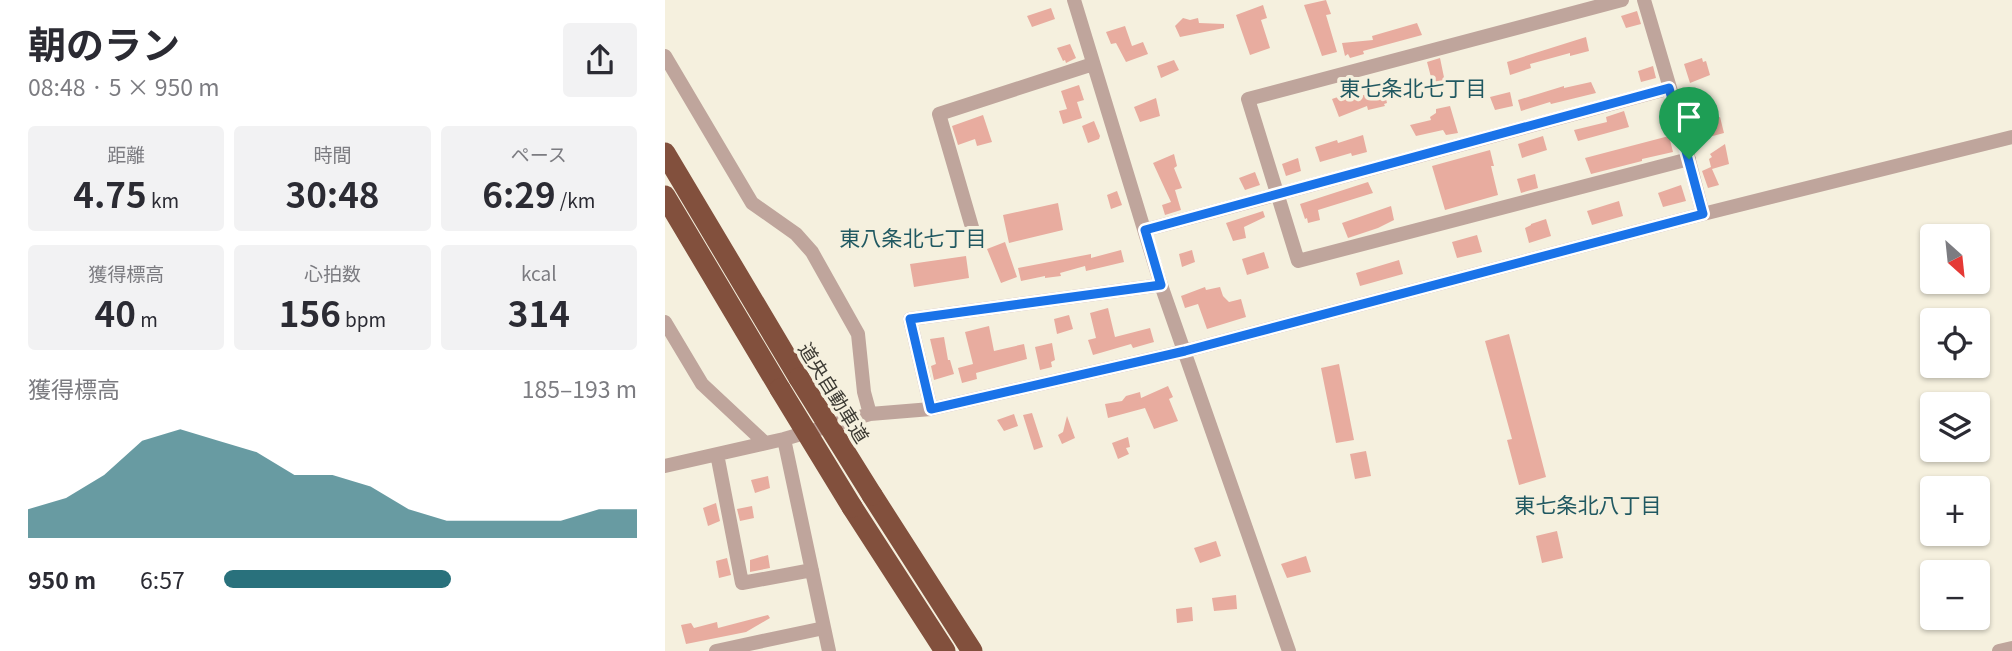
<!DOCTYPE html>
<html lang="ja">
<head>
<meta charset="utf-8">
<style>
  :root { --surface:#fff; --page:#f2f2f3; --text:#2b2b33; --muted:#7c7c81; --accent:#29717c }
  body { margin:0; font-family:Georgia,"Noto Sans JP",serif; background:var(--page); color:var(--text); height:100vh; display:flex; flex-direction:column; font-size:26px; white-space:nowrap }
  * { box-sizing:border-box; margin:0 }
  p { font-size:23px; color:var(--muted) }
  .icon { flex:none; width:38px; height:38px; fill:none; stroke:currentColor; stroke-width:2; stroke-linecap:round; stroke-linejoin:round }
  .map { position:relative; flex:1; overflow:hidden }
  .details { display:flex; flex-direction:column; background:var(--surface); width:665px }
  .details>* { flex:none }
  .needle { width:46px; rotate:153deg }
  .buttons { position:absolute; left:1255px; top:224px; display:grid; gap:14px }
  .buttons a { display:grid; place-items:center; width:70px; height:70px; border-radius:7px; background:var(--surface); box-shadow:0 2px 5px #0004; font-size:35px }
  .pin { position:absolute; display:grid; place-items:center; width:60px; height:60px; color:#fff; margin:-72px -30px; border-radius:50% 50% 50% 0; rotate:-45deg; box-shadow:0 0 7px #0007 }
  .pin .icon { rotate:45deg }
  .round { display:grid; place-items:center; flex:none; width:74px; height:74px; border-radius:7px; background:var(--page) }
  .headline { display:flex; align-items:center; justify-content:space-between; height:119px; padding:0 28px }
  h1 { font-size:38px; font-weight:700; line-height:52px }
  .metrics { display:grid; grid-template-columns:repeat(3,1fr); gap:10px; height:119px; padding:7px 28px }
  .metrics div { display:grid; align-content:center; border-radius:7px; background:var(--page); text-align:center }
  .metrics b { font-size:35px; font-weight:700 }
  .metrics small { font-size:19px; font-weight:400 }
  .metrics p { font-size:19px }
  .chart { height:196px; padding:14px 28px }
  .chart p { display:flex; justify-content:space-between }
  .chart svg { width:100%; height:126px; margin-top:7px; fill:var(--accent); opacity:.7 }
  ul { padding:0 28px; list-style:none; font-size:23px }
  li { display:grid; grid-template-columns:112px 84px 1fr; align-items:center; height:52px }
  li i { height:18px; border-radius:9px; background:var(--accent) }
  main { display:flex; flex:1; min-height:0 }
  .map>svg:first-child { display:block }
</style>
</head>
<body>
<main>
<section class="details">
<div class="headline"><div><h1>朝のラン</h1><p>08:48 · 5 × 950 m</p></div><a class="round"><svg class="icon" aria-label="share" viewBox="0 0 24 24"><path d="M12 15V3M7 8l5-5 5 5M5 13v7h14v-7"/></svg></a></div>
<div class="metrics">
<div><p>距離</p><b>4.75<small> km</small></b></div>
<div><p>時間</p><b>30:48</b></div>
<div><p>ペース</p><b>6:29<small> /km</small></b></div>
</div>
<div class="metrics">
<div><p>獲得標高</p><b>40<small> m</small></b></div>
<div><p>心拍数</p><b>156<small> bpm</small></b></div>
<div><p>kcal</p><b>314</b></div>
</div>
<div class="chart"><p><span>獲得標高</span>185–193 m</p>
<svg viewBox="0 0 160 44" preserveAspectRatio="none"><path d="M0 44V34L10 30L20 22L30 10L40 6L50 10L60 14L70 22L80 22L90 26L100 34L110 38L120 38L130 38L140 38L150 34L160 34V44z"/></svg>
</div>
<ul>
<li><b>950 m</b>6:57<i style="width:55%"></i></li>
</ul>
</section>
<div class="map">
<svg width="1347" height="651" viewBox="0 0 1347 651">
  <rect width="100%" height="100%" fill="#f5f0de"/>
  <!-- building -->
  <path fill="#e8ac9f" d="M661 0 666 14 661 15 672 52 657 56 639 5Z
    M598 5 602 18 596 20 605 48 585 55 571 15Z
    M386 8 390 19 367 27 362 16Z
    M972 11 976 24 961 28 956 16Z
    M518 18 525 20 533 18 534 23 559 24V28L515 37 510 26Z
    M752 23 757 35 698 51 699 54 685 58 683 54 680 56 677 43 708 40 707 36Z
    M460 26 467 46 478 42 483 54 461 62 451 43 446 44 441 32Z
    M921 37 924 51 905 56V53L865 64 866 68 845 75 842 62Z
    M405 44 411 58 401 63 400 60 398 61 392 48Z
    M775 58 781 87 768 91 763 79 766 77 762 62Z
    M1037 58 1038 62 1041 61 1045 75 1025 83 1019 64Z
    M509 60 514 70 496 78 492 66Z
    M988 66 991 78 976 82 973 71Z
    M926 82 931 93 886 104 885 102 856 111 853 100 899 86V88Z
    M414 85 419 100 412 102 417 118 398 124 394 111 402 109 396 91Z
    M719 91 722 103 719 104 720 106 703 110 702 106 674 117 667 99 687 92 689 97Z
    M845 92 848 106 830 110 825 97Z
    M491 98 495 116 475 122 469 107Z
    M785 106 793 133 781 135 778 130 751 136 745 125 766 120 765 117 771 113V109Z
    M959 111 964 127 913 141 909 130 942 122 941 117Z
    M318 115 327 142 312 146 310 139 293 145 287 126Z
    M1055 117 1059 133 1029 141 1027 133 1034 129 1033 123Z
    M429 121 435 136 434 139 423 143 417 126Z
    M698 135 702 152 687 156 686 153 655 162 650 147 672 140 673 143Z
    M878 136 882 150 857 158 853 144Z
    M1004 136 1008 152 977 159V161L926 174 920 158Z
    M1060 144 1064 164 1047 169 1054 185 1043 188 1037 171 1046 167 1044 159 1047 157 1045 154Z
    M825 150 829 166H826L833 195 780 210 767 166Z
    M509 154 512 166 509 168 517 188 510 190 516 210 500 215 497 205 506 202 488 163Z
    M633 158 636 171 621 176 617 164Z
    M590 172 595 185 580 190 574 178Z
    M870 174 873 188 856 193 852 179Z
    M703 182 708 193 653 210 655 220 643 223 642 218 640 219 635 204Z
    M1016 185 1021 201 998 207 993 193Z
    M452 191 457 205 446 209 442 195Z
    M954 201 958 216 927 225 922 211Z
    M393 203 398 230 344 243 338 215Z
    M726 206 729 220 713 228 683 238 677 223Z
    M598 211 600 217 579 227 581 238 568 241 561 223Z
    M881 219 886 236 864 243 860 228 866 225V224Z
    M812 235 817 252 792 258 787 242Z
    M340 242 352 277 336 283 322 249Z
    M456 250 459 262 421 271 420 266 395 273 396 276 380 278V276L356 281 353 268 426 254V258Z
    M527 250 530 262 517 267 514 254Z
    M599 252 604 268 582 275 577 259Z
    M301 256 304 278 249 287 245 264Z
    M734 260 738 274 695 286 691 273Z
    M540 287 541 290 555 287 558 296 564 302 576 299 581 317 542 329 533 304 520 308 516 296Z
    M443 308 450 337 485 328 489 342 468 348 466 344 428 355 423 340 431 338 425 313Z
    M404 315 408 329 392 334 389 319Z
    M324 326 329 351 359 344 362 359 311 373 312 379 297 383 293 368 308 364 300 332Z
    M844 334 881 477 854 485 842 440 847 439 820 341Z
    M279 337 283 360H285L289 374 269 380 266 366 271 364 265 339Z
    M387 343 390 360 386 362 387 367 375 370 370 347Z
    M674 364 689 440 671 443 656 368Z
    M503 386 508 397 504 399 513 421 489 429 480 408 443 418 440 404 457 401 461 396 475 392 476 398Z
    M367 413 378 447 369 450 358 415Z
    M349 414 353 426 339 431 332 420Z
    M402 416 410 438 397 444 393 435 398 432Z
    M463 437 465 447 461 448 464 454 453 459 447 443Z
    M701 451 706 476 690 479 685 454Z
    M103 476 105 488 90 493 86 480Z
    M51 503 55 521 43 526 38 508Z
    M87 506 89 518 75 521 72 509Z
    M892 531 898 558 877 563 871 536Z
    M551 541 556 556 535 563 529 548Z
    M103 555 105 568 85 572V560Z
    M641 556 646 572 622 578 616 564Z
    M62 558 66 575 54 578 51 561Z
    M571 595 572 609 549 611 547 598Z
    M527 607 528 621 512 623 511 609Z
    M103 615 105 618 81 632 21 644 16 625 26 623 29 628 52 622 53 628Z"/>
  <g fill="none" stroke-linecap="round" stroke-linejoin="round">
    <!-- minor -->
    <path stroke="#bfa59c" stroke-width="14" d="M409 0 496 285 624 651
      M957 0 583 99 633 261 1024 159
      M979 0 1005 88 1038 214
      M0 56 87 203 131 234 147 252 193 334 199 392 205 414
      M480 230 1005 88
      M311 241 274 114 428 64
      M0 322 37 384 100 443
      M266 409 245 319 496 285
      M119 439 164 651
      M52 454 77 583 147 570
      M0 466 119 439 205 414 266 409 520 351 1038 214 1347 137
      M51 651 159 628
      M1334 651 1347 648"/>
    <!-- highway -->
    <path stroke="#82503d" stroke-width="21" d="M0 153 134 378
      M0 196 115 389
      M207 495 307 651
      M187 507 280 651"/>
    <!-- highway-bridge -->
    <path stroke="#82503d" stroke-width="21" d="M134 378 207 495
      M115 389 187 507"/>
  </g>
  <g fill="none" stroke-linecap="round" stroke-linejoin="round">
    <!-- route casing -->
    <g stroke="#fff" stroke-width="14">
      <path id="route" d="M1004 88 1038 214 520 351 266 409 245 319 496 285 480 230Z"/>
    </g>
    <!-- route -->
    <use href="#route" stroke="#1a73e8" stroke-width="9"/>
  </g>
  <g text-anchor="middle" dominant-baseline="central" stroke-width="7" stroke-linejoin="round" paint-order="stroke">
    <!-- street labels -->
    <g font-size="19" fill="#3c3a33" stroke="#f5f0de">
      <text transform="translate(170 392) rotate(58)">道央自動車道</text>
    </g>
    <!-- neighbourhood labels -->
    <g font-size="21" fill="#215962" stroke="#f5f0de">
      <text x="748" y="87">東七条北七丁目</text>
      <text x="248" y="237">東八条北七丁目</text>
      <text x="923" y="504">東七条北八丁目</text>
    </g>
  </g>
</svg>
<div class="buttons">
<a><svg class="needle" viewBox="-14 -14 28 28"><path d="M0-13l5 13h-10z" fill="#e53935"/><path d="M0 13l5-13h-10z" fill="#7c7c81"/></svg></a>
<a><svg class="icon" aria-label="locate" viewBox="0 0 24 24"><circle cx="12" cy="12" r="6"/><path d="M12 2v4M12 18v4M2 12h4M18 12h4"/></svg></a>
<a><svg class="icon" aria-label="layers" viewBox="0 0 24 24"><path d="M12 4l9 5-9 5-9-5zM3 14l9 5 9-5"/></svg></a>
<a>+</a>
<a>−</a>
</div>
<div class="pin" style="left:1024px;top:159px;background:#1e9e55"><svg class="icon" aria-label="arrive" viewBox="0 0 24 24"><path d="M6 21V4h12l-3 4 3 4H6"/></svg></div>
</div>
</main>
</body>
</html>
